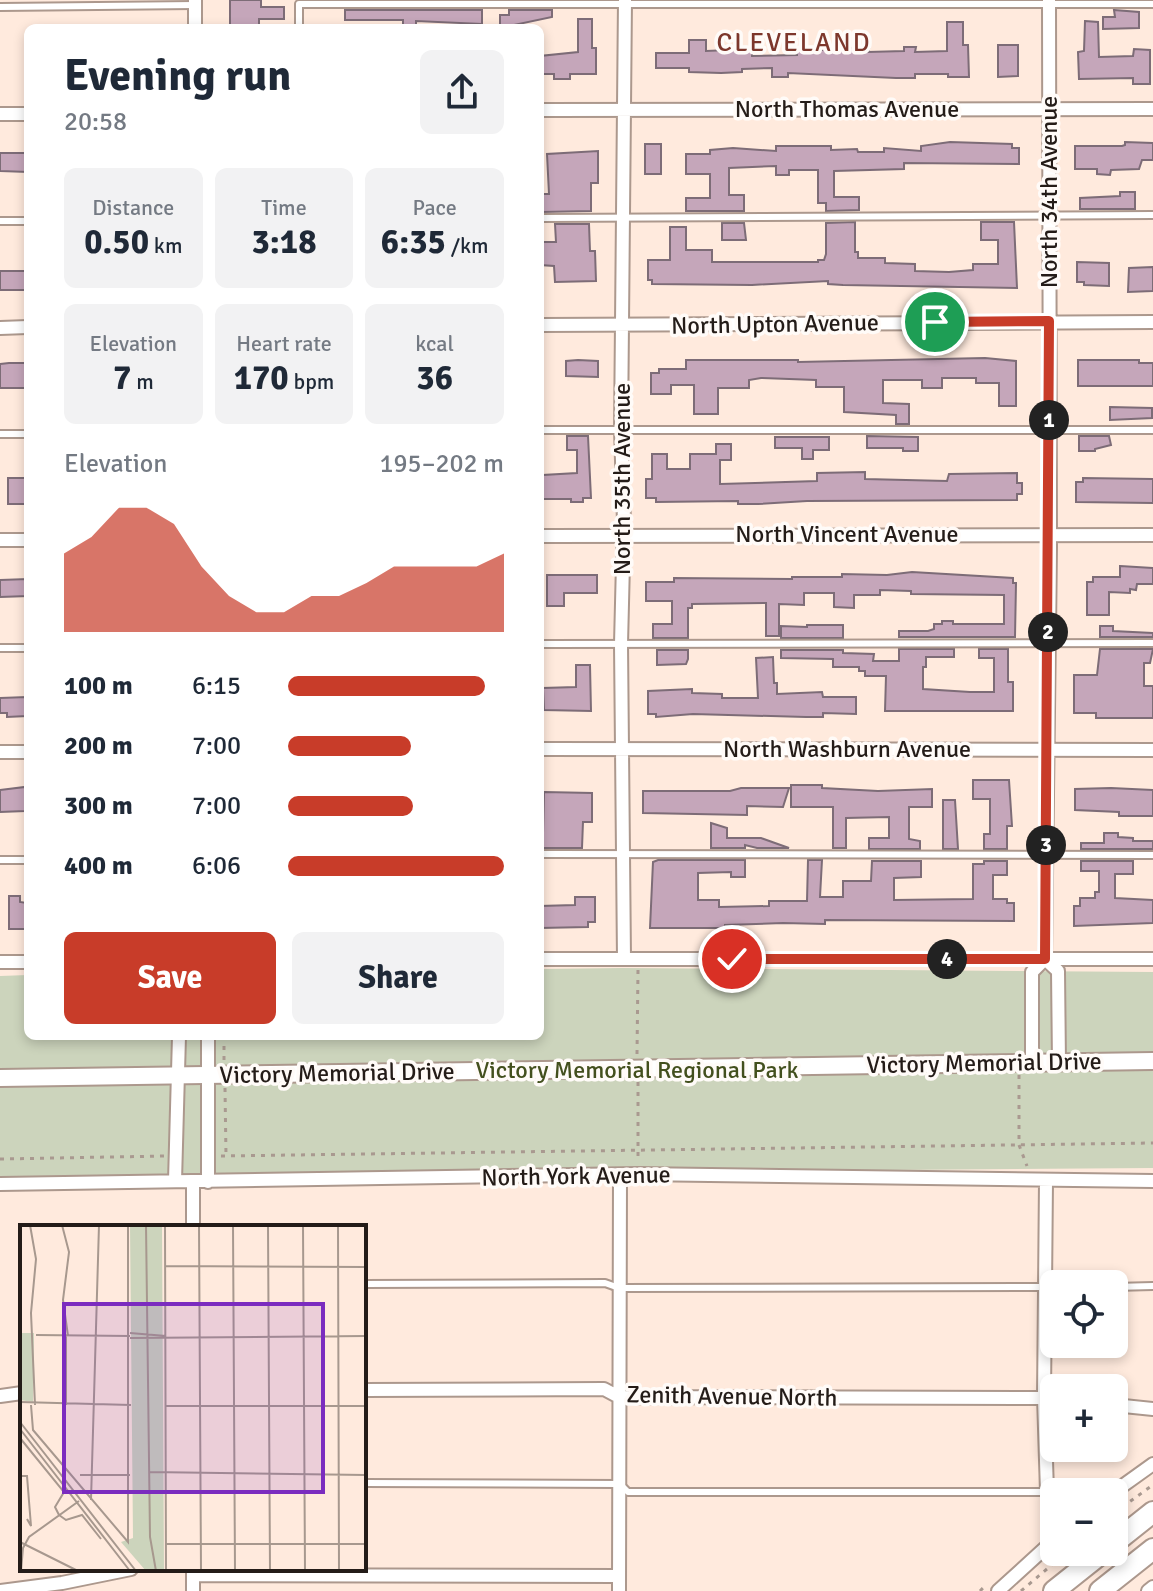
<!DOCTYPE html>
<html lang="en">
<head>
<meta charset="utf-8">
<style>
  :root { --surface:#fff; --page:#f2f2f3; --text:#1f2937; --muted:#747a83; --accent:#c83c29 }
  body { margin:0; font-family:Signika,sans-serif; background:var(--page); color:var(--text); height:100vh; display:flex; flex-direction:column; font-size:30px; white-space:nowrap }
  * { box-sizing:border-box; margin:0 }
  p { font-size:26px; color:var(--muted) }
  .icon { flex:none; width:44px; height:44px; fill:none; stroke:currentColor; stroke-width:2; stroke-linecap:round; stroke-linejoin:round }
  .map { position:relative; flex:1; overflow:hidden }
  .panel { position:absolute; left:24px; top:24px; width:520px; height:1016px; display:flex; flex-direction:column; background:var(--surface); border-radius:12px; box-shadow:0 4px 12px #0003 }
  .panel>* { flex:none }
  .tools { position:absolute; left:1040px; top:1270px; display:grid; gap:16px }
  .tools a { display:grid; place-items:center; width:88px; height:88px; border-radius:12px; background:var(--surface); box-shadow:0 4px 12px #0003; font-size:40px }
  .pin { position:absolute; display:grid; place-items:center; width:68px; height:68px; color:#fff; margin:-34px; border:4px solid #fff; border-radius:50%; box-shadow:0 2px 8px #0007 }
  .km { position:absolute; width:40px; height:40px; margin:-20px; border-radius:50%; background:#222; color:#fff; font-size:22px; line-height:40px; text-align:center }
  .round { display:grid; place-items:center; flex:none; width:84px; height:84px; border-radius:12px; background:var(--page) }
  .summary { display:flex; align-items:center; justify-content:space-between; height:136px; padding:0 40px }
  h1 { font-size:44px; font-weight:700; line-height:60px }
  .metrics { display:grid; grid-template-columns:repeat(3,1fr); gap:12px; height:136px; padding:8px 40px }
  .metrics div { display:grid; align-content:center; border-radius:12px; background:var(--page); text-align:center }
  .metrics b { font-size:34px; font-weight:700 }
  .metrics small { font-size:22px; font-weight:400 }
  .metrics p { font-size:22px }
  .chart { height:224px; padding:16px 40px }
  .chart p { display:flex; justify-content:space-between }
  .chart svg { width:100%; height:144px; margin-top:8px; fill:var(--accent); opacity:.7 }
  .action { display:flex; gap:16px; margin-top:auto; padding:16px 40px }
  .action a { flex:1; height:92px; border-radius:12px; background:var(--accent); color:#fff; font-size:32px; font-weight:700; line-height:92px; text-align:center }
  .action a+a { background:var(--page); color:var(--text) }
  ul { padding:0 40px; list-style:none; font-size:26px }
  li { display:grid; grid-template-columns:128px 96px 1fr; align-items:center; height:60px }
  li i { height:20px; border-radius:10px; background:var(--accent) }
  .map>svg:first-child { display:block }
</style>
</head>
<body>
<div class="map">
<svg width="1153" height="1591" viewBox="0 0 1153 1591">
  <rect width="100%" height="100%" fill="#ffeadd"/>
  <!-- green -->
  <path fill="#ccd4bc" d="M622 968 1153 972V1168L0 1177V976L28 975V1036H540V969Z"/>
  <!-- building -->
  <path fill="#c5a6ba" stroke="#7d6c77" stroke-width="2" d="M230 0H261V7H284V19H259V28H230Z
    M345 10H482V24L416 21V28H406L403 27V20H345Z
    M509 10H552V17L500 28V15H509Z
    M1114 10 1139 12V28L1103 29V17H1115Z
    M578 19H592V48H596V74H570V79H554V74H540V56L578 52Z
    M1085 21 1098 22 1099 57 1133 56 1134 49 1150 50V84H1133V78L1079 79 1078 52 1084 51Z
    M947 22H963V45H968L969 77H948V74H915V78H896L788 73V77H772V68L742 69V72L721 73 689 72V68H656V53H689V40H706V51L752 49V56L797 55V49L822 50V46L869 49 868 52 904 51V47H916L915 52 947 51Z
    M998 45H1018V76L998 77Z
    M950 142 1012 144V148H1019V164L904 163V169L834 171V197H859V210L826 211V203H818V170H789V175H776V166L729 168V195H744V211H686V198H710V174H686V154H710V150L733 148 776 151V146H831V150L857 149 858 152H884V148L921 151V146Z
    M1125 142 1153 143V160H1142L1139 169 1111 170 1110 175 1097 174V169H1075V146H1122L1125 145Z
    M645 144H661V174H645Z
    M598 151V183H591V211L542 212V194H549L547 154Z
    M0 153H28V172L0 171Z
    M1120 192H1135V209H1080V198L1120 196Z
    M855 222V252H858V258H885V263L915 264V271L949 272 973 270V264H998V240H981V222H1014L1017 288 843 285 828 284V281L752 285 652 284V280H648V260H670V227H686V250H712V262H818V260H824L826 254V223Z
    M722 223H744L746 240H722Z
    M555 224H589L590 251H595L596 281 555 282 554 266 540 265V242H556Z
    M1077 262 1109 263V286L1084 285V282H1077Z
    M1153 267V291L1128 292 1129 268Z
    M0 271H28V290H0Z
    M985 358 1016 361V406H999V383H976V378H942V388H922V380H883V403L909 404V424H896V415L844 412V387H816V380L761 378 749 380V388H718V414H694V385H671V394H651V373H659V369H686V360H798V362Z
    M578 360 598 361V377L566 376V361Z
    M1078 360H1139V363H1153V386H1078Z
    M9 363H28L25 388H0V364Z
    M1110 407 1152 408V418L1110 420Z
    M567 436H588L591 498H583V502H571V499H543V475L577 473V450H567Z
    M867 436 918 437V451H903V448H867Z
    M1079 436H1109L1111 445 1095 449V451H1079Z
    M775 437H829V450H813V459H802V448H775Z
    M716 444H731V460H720V484L817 481V473L865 472V479L947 481 949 474 1017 473V483H1022V494H1017V500L807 501 758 504H738V501L656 502V498H646V479H652V454H667V469H690V454H716Z
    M8 478H27V504H8Z
    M1083 478 1153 479V503L1076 502V482H1083Z
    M1120 566 1153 568V584H1137L1136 590 1130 589V593L1109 592V615H1087V582H1093V577H1120Z
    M912 572 1013 578V583H1016L1015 637H899V631H928L934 629V624H942V621H953V624H1004V595L911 594V591L880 590V595H854V608L834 607V593H804V605L779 604V636H766V603L692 604V608H688V638H653V624H672V601H646V582H674V578L792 579V577H842V574L887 575Z
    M547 575H597V593H564V606H547Z
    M28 579V596L0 597V580Z
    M807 625H843V638H781V626L807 627Z
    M1100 626H1113V631L1153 633V637H1100Z
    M899 649H954V657H926V667H923V689L970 692H994V658H979V649H1008V682H1013V711H885L886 676H865V671H859V667H833V659L781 658V650H843V653L874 654 873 661H899Z
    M1100 649H1153L1150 663H1144V686H1153V718H1096V713H1074V675H1097Z
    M657 650H688V659L686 664 657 665Z
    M773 657 774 683H777V694L822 692 823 697H856V714L823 713V717H806L693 714 656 717V714H648V691L692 689V693L722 694V698H758L756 658Z
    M576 665H590L591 711 544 710 543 688 576 687Z
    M27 697V716L7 717V713H0V698Z
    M973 780H1009L1012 826H1007V849H984V834H990V799H973Z
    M791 785H822V788L878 791 932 789V807H909V839L920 841V849H869V838H889V817L846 818V848H833V807H791Z
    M25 787V811L0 812V790Z
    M741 788H789L783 807 747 806V815L643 813V791H730Z
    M1111 788 1153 790V816H1119V812L1075 810V789Z
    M544 792 592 793V822H583L582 848H540V835L543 833Z
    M943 800H955L958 849H943Z
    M711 823 727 828V838H761L789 848H757L745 845V848H711Z
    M1104 833H1118V837L1133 838V841H1153V849H1081V843H1104Z
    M658 860H745V877H731V872L698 873V900H719V907L769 906V901H807L808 860H822L820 897H843V881H871L872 861H921V877L894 878V900L973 899V864H984V861H1007V875H993V899H1007V903H1014V921L825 920V924L783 923 725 925V928H650L653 862Z
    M1081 861H1133V874H1115V898L1153 900V923L1074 926V906H1080V898H1095V892H1099V871H1081Z
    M9 896H20V902L27 903V929H9Z
    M575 897H595V922H588V927L540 928V906L575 905Z"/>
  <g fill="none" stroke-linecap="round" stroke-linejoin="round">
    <!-- service casing -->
    <g stroke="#ac988d" stroke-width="10">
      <path id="service" d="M299 4H1153
        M0 7 195 5
        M299 28V4
        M540 218 1153 215
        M0 221H28
        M540 430H1153
        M0 434H28
        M540 644 1153 643
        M0 648H28
        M540 854 1153 855
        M0 860H28
        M364 1284 605 1283 619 1288 1054 1287
        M1114 1287 1153 1286
        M364 1483 620 1484 628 1492H1046"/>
    </g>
    <!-- minor casing -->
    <g stroke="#ac988d" stroke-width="16">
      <path id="minor" d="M195 28V0
        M540 110 1153 109
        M0 114H28
        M540 325 1153 322
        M0 328 28 327
        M540 536 1153 535
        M0 540H28
        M540 749 1153 750
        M0 752H28
        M540 959H1153
        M624 959 621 644 624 522 621 430 625 0
        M1045 959 1058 971 1059 1063
        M0 962H28
        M1032 1063V972L1045 959 1050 547 1049 0
        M175 1181 179 1036
        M1046 1181 1044 1397 1047 1492
        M193 1182V1227
        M208 1182V1036
        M0 1184 638 1174 1153 1181
        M364 1390 604 1389 619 1397 1054 1398
        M0 1396 22 1393
        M1114 1405 1153 1409
        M1114 1492 1153 1464
        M193 1575 619 1576
        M0 1591 62 1583 131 1569
        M193 1591V1569
        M619 1591 620 1175
        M998 1591 1054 1540
        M1148 1591 1153 1587"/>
    </g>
    <!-- tertiary casing -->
    <g stroke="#ac988d" stroke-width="20">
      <path id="tertiary" d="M0 1078 1153 1061"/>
    </g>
    <!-- primary casing -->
    <g stroke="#ac988d" stroke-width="24">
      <path id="primary" d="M1114 1543 1153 1512
        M1054 1591 1103 1552
        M1100 1591 1153 1549"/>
    </g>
    <!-- path -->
    <path stroke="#a99990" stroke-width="3" stroke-dasharray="4 6" stroke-linecap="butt" d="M224 1036V1060
      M637 1054 638 970
      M1019 1075V1145L1027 1166
      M638 1082V1162
      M225 1088 226 1156
      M221 1156 1153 1143
      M0 1159 165 1156
      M1094 1492 1103 1485
      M1114 1513 1150 1487 1153 1491
      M980 1591 986 1585
      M1021 1591 1067 1552"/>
    <!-- service -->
    <use href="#service" stroke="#fff" stroke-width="6"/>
    <!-- minor -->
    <use href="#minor" stroke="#fff" stroke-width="12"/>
    <!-- tertiary -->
    <use href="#tertiary" stroke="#fff" stroke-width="16"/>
    <!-- primary -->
    <use href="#primary" stroke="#fff" stroke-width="20"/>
  </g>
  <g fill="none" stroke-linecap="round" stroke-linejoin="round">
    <!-- route casing -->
    <g stroke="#fff" stroke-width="16">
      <path id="route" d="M732 959H1045L1049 321 935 322"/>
    </g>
    <!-- route -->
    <use href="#route" stroke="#c83c29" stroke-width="10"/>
  </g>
  <g text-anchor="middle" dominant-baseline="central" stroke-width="7" stroke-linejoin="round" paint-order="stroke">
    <!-- street labels -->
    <g font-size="24" fill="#241c18" stroke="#fffbf8">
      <text x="847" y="109">North Thomas Avenue</text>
      <text transform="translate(1049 192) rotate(-90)">North 34th Avenue</text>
      <text transform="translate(775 324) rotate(-1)">North Upton Avenue</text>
      <text transform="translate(622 479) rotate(-90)">North 35th Avenue</text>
      <text x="847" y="534">North Vincent Avenue</text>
      <text x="847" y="749">North Washburn Avenue</text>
      <text transform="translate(984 1063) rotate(-1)">Victory Memorial Drive</text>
      <text transform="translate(337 1073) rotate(-1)">Victory Memorial Drive</text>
      <text transform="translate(576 1176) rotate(-1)">North York Avenue</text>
      <text transform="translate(732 1396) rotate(1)">Zenith Avenue North</text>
    </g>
    <!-- park labels -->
    <g font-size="24" fill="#43501e" stroke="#fffbf8">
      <text x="637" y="1070">Victory Memorial Regional Park</text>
    </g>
    <!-- neighbourhood labels -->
    <g font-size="26" letter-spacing="2" fill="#7d372c" stroke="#fffbf8">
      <text x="794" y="43">CLEVELAND</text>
    </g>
  </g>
  <!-- overview -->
  <g transform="translate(20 1225)">
    <rect width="346" height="346" fill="#ffeadd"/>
    <path d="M110 0H142L144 346H126L101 317 113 313ZM0 108H14L13 177 0 175Z" fill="#ccd4bc"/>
    <path fill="none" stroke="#a7988e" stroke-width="2" d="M10 0 16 34 11 88 15 180M42 0 49 27 43 75 48 111M126 0 130 312 136 346M145 0 146 346M179 0 181 346M213 0 215 346M248 0 250 346M283 0 285 346M318 0 319 346M145 41 346 42M110 108 146 111M16 110 110 111M110 113 346 111M0 177 111 180M11 180 13 205 108 317V0M46 180V111M146 181H346M0 197 116 346M0 204 110 346M0 213 44 267 35 282 39 290M43 241V180M130 247 346 250M60 250H110M0 251H7L11 301 7 294M71 275 79 0M39 290 46 295 62 290 81 314M0 317 58 346M146 319H346M1 346 3 323 9 312 59 276"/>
    <path fill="#7b2cbf" fill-opacity="0.15" stroke="#7b2cbf" stroke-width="4" d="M44 79H303V267H44Z"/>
    <rect width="346" height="346" fill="none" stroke="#241c18" stroke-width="4"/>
  </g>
</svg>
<div class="tools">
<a><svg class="icon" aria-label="locate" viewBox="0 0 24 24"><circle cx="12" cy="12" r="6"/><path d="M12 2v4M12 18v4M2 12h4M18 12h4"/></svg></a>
<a>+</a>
<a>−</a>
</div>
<div class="pin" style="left:935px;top:322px;background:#1e9e55"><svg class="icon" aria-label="arrive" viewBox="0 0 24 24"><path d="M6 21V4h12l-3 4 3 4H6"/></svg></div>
<div class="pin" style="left:732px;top:959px;background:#d93025"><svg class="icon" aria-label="check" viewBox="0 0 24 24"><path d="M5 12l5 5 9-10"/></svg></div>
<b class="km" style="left:1049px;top:420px">1</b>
<b class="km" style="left:1048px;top:632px">2</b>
<b class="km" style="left:1046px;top:845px">3</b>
<b class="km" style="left:947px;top:959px">4</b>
<section class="panel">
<div class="summary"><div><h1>Evening run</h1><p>20:58</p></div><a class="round"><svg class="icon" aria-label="share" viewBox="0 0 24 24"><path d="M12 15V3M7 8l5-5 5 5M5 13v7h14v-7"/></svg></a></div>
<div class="metrics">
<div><p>Distance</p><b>0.50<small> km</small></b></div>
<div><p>Time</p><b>3:18</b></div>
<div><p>Pace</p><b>6:35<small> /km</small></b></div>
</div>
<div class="metrics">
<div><p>Elevation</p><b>7<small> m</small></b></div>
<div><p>Heart rate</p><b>170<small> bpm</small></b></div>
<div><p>kcal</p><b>36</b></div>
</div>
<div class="chart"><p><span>Elevation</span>195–202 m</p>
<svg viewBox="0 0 160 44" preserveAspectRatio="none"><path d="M0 44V20L10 15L20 6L30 6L40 11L50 24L60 33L70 38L80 38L90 33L100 33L110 29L120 24L130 24L140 24L150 24L160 20V44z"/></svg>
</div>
<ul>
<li><b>100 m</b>6:15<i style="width:91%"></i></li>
<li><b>200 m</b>7:00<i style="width:57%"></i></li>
<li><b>300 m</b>7:00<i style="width:58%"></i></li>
<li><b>400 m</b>6:06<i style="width:100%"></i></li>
</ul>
<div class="action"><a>Save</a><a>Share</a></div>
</section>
</div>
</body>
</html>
